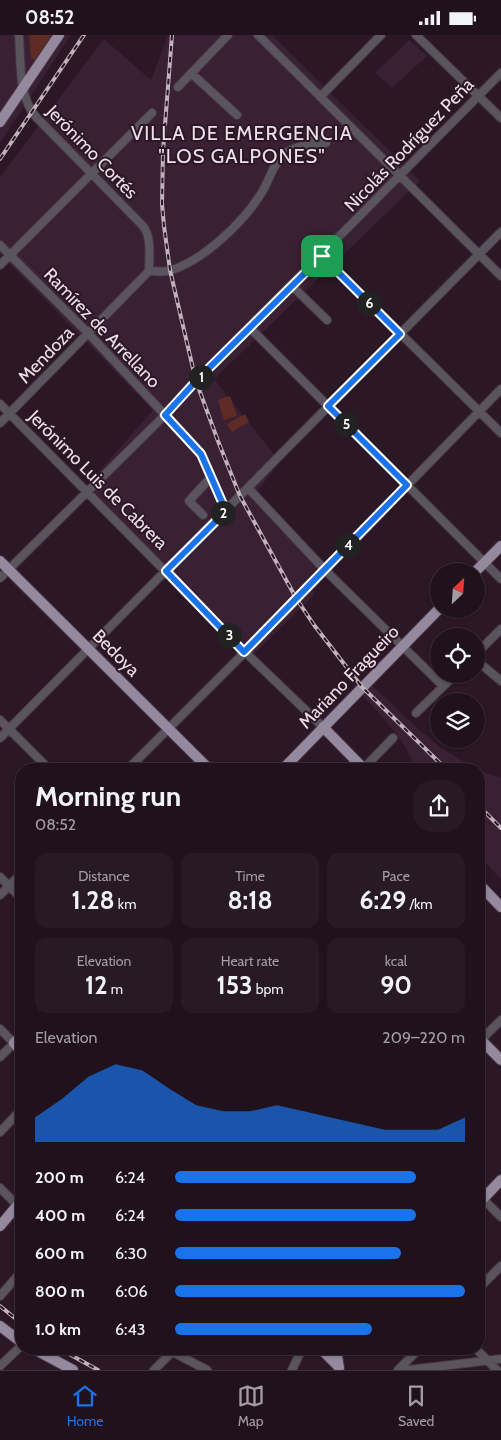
<!DOCTYPE html>
<html lang="en">
<head>
<meta charset="utf-8">
<style>
  :root { --surface:#20111c; --page:#281a25; --text:#f1f3f6; --muted:#a29da3; --line:#3d313b; --accent:#1a73e8 }
  body { margin:0; font-family:Cabin,sans-serif; background:var(--page); color:var(--text); height:100vh; display:flex; flex-direction:column; font-size:19px; white-space:nowrap }
  * { box-sizing:border-box; margin:0 }
  p { font-size:16px; color:var(--muted) }
  .icon { flex:none; width:28px; height:28px; fill:none; stroke:currentColor; stroke-width:2; stroke-linecap:round; stroke-linejoin:round }
  .map { position:relative; flex:1; overflow:hidden }
  .side { position:absolute; left:15px; top:728px; width:470px; height:592px; display:flex; flex-direction:column; background:var(--surface); border-radius:20px; box-shadow:0 1px 4px #0004,0 0 0 1px var(--line) }
  .side>* { flex:none }
  .needle { width:32px; rotate:25deg }
  .controls { position:absolute; left:430px; top:528px; display:grid; gap:10px }
  .controls a { display:grid; place-items:center; width:55px; height:55px; border-radius:50%; background:var(--surface); box-shadow:0 1px 4px #0004,0 0 0 1px var(--line); font-size:25px }
  .pin { position:absolute; display:grid; place-items:center; width:42px; height:42px; color:#fff; margin:-21px; border-radius:10px; box-shadow:0 2px 8px #0006 }
  .km { position:absolute; width:25px; height:25px; margin:-12px; border-radius:50%; background:#222; color:#fff; font-size:14px; line-height:25px; text-align:center }
  .round { display:grid; place-items:center; flex:none; width:52px; height:52px; border-radius:20px; background:var(--page) }
  .overview { display:flex; align-items:center; justify-content:space-between; height:85px; padding:0 20px }
  h1 { font-size:28px; font-weight:700; line-height:38px }
  .metrics { display:grid; grid-template-columns:repeat(3,1fr); gap:8px; height:85px; padding:5px 20px }
  .metrics div { display:grid; align-content:center; border-radius:12px; background:var(--page); text-align:center }
  .metrics b { font-size:25px; font-weight:700 }
  .metrics small { font-size:14px; font-weight:400 }
  .metrics p { font-size:14px }
  .chart { height:140px; padding:10px 20px }
  .chart p { display:flex; justify-content:space-between }
  .chart svg { width:100%; height:90px; margin-top:5px; fill:var(--accent); opacity:.7 }
  ul { padding:0 20px; list-style:none; font-size:16px }
  li { display:grid; grid-template-columns:80px 60px 1fr; align-items:center; height:38px }
  li i { height:12px; border-radius:6px; background:var(--accent) }
  .status { display:flex; justify-content:space-between; align-items:center; height:35px; padding:0 25px; background:var(--surface); direction:ltr }
  .status svg { height:14px; fill:currentColor }
  .menu { display:flex; justify-content:space-around; align-items:center; height:70px; border-top:1px solid var(--line); background:var(--surface); font-size:14px; color:var(--muted) }
  .menu a { display:grid; justify-items:center; gap:2px }
  .menu .current { color:var(--accent) }
  .map>svg:first-child { display:block }
</style>
</head>
<body>
<div class="status"><b>08:52</b><svg viewBox="0 0 49 12"><path d="M0 12V9h3v3zM5 12V6h3v6zM10 12V3h3v9zM15 12V0h3v12zM26 1h20v11H26zM47 4h2v5h-2z"/></svg></div>
<div class="map">
<svg width="501" height="1335" viewBox="0 0 501 1335">
  <rect width="100%" height="100%" fill="#2b1726"/>
  <!-- built -->
  <path fill="#3a2033" d="M0 0H71L0 108Z
    M168 0H272L420 146 214 344 280 427 251 464 316 531 313 561 251 622 82 456 153 375 0 219V142L104 4 151 45Z
    M409 5 427 21 392 53 375 38Z
    M371 649 415 691 441 713 476 734H416L405 711 386 686 361 659Z
    M479 735 501 743V844L479 821Z"/>
  <!-- green -->
  <path fill="#5f2c25" d="M29 0H53L35 25 31 23Z
    M230 361 237 381 224 385 218 365Z
    M245 379 249 387 232 397 227 389Z"/>
  <g fill="none" stroke-linecap="round" stroke-linejoin="round">
    <!-- minor casing -->
    <g stroke="#463341" stroke-width="10">
      <path id="minor" d="M258 0 501 241
        M416 0 501 83
        M191 38 237 80
        M178 52 228 0
        M320 62 381 0
        M0 210 88 298 195 412 204 425 226 476
        M322 221 501 398
        M0 230 152 78
        M149 236C156 236 163 237 169 236 203 226 244 187 262 157 270 144 273 128 286 118 293 112 303 111 311 109L313 104 316 102 323 104 326 108 311 109
        M292 251 327 285
        M250 293 501 544
        M0 369 245 617 323 692
        M0 388 149 236C149 221 152 203 143 191L36 82C18 61 21 27 19 0
        M248 453 324 534 443 651
        M203 480 189 466 211 442
        M0 543 165 380 196 346 501 38
        M476 619 501 594
        M476 625 501 646
        M416 678 456 639
        M0 685 49 734
        M0 703 501 197
        M364 733 393 703
        M128 734 245 617 501 354
        M0 842 21 863
        M0 860 21 839
        M0 994 14 1008 0 1022
        M479 1007 501 985
        M0 1097 21 1075
        M0 1153 21 1174
        M479 1160 501 1182
        M479 1253 501 1231
        M0 1261 21 1237
        M167 1314 207 1335
        M476 1314 497 1335
        M0 1331 21 1311
        M154 1335 175 1314
        M292 1335 302 1314
        M398 1335 419 1314
        M408 1335 501 1324"/>
    </g>
    <!-- major casing -->
    <g stroke="#463341" stroke-width="12">
      <path id="major" d="M0 87 59 0
        M0 526 209 734
        M476 536 501 511
        M323 692 364 734
        M283 734 439 574
        M479 849 501 872
        M21 1001 14 1008 21 1016
        M479 1003 501 1025
        M479 1168 501 1145
        M0 1191 21 1166
        M0 1291 21 1307
        M34 1314 73 1335
        M321 1314 339 1332
        M336 1314 339 1333"/>
    </g>
    <!-- minor -->
    <use href="#minor" stroke="#5a545f" stroke-width="8"/>
    <!-- major -->
    <use href="#major" stroke="#95899f" stroke-width="10"/>
    <!-- rail casing -->
    <g stroke="#c0b1bc" stroke-width="4">
      <path id="rail" d="M172 0 163 116 162 169 164 191 170 235 187 308 196 346 218 406 240 461 296 563 314 590 362 652 446 734
        M0 124 84 0
        M479 771 501 793
        M0 1271 21 1288
        M60 1314 98 1335"/>
    </g>
    <!-- rail -->
    <use href="#rail" stroke="#2b1726" stroke-width="2" stroke-dasharray="5.5" stroke-linecap="butt"/>
  </g>
  <g fill="none" stroke-linecap="round" stroke-linejoin="round">
    <!-- route casing -->
    <g stroke="#fff" stroke-width="10">
      <path id="route" d="M322 221 400 299 328 371 407 450 244 617 166 536 226 476 201 419 165 380 196 346Z"/>
    </g>
    <!-- route -->
    <use href="#route" stroke="#1a73e8" stroke-width="6"/>
  </g>
  <g text-anchor="middle" dominant-baseline="central" stroke-width="4" stroke-linejoin="round" paint-order="stroke">
    <!-- street labels -->
    <g font-size="18" fill="#eddfe9" stroke="#2b1726">
      <text transform="translate(409 110) rotate(-46)">Nicolás Rodríguez Peña</text>
      <text transform="translate(92 117) rotate(46)">Jerónimo Cortés</text>
      <text transform="translate(102 293) rotate(46)">Ramírez de Arrellano</text>
      <text transform="translate(46 320) rotate(-46)">Mendoza</text>
      <text transform="translate(98 445) rotate(45)">Jerónimo Luis de Cabrera</text>
      <text transform="translate(116 618) rotate(45)">Bedoya</text>
      <text transform="translate(349 642) rotate(-46)">Mariano Fragueiro</text>
    </g>
    <!-- quarter labels -->
    <g font-size="20" letter-spacing="1" fill="#eddfe9" stroke="#2b1726">
      <text x="242" y="98">VILLA DE EMERGENCIA<tspan x="242" dy="23">"LOS GALPONES"</tspan></text>
    </g>
  </g>
</svg>
<div class="controls">
<a><svg class="needle" viewBox="-14 -14 28 28"><path d="M0-13l5 13h-10z" fill="#e53935"/><path d="M0 13l5-13h-10z" fill="#a29da3"/></svg></a>
<a><svg class="icon" aria-label="locate" viewBox="0 0 24 24"><circle cx="12" cy="12" r="6"/><path d="M12 2v4M12 18v4M2 12h4M18 12h4"/></svg></a>
<a><svg class="icon" aria-label="layers" viewBox="0 0 24 24"><path d="M12 4l9 5-9 5-9-5zM3 14l9 5 9-5"/></svg></a>
</div>
<div class="pin" style="left:322px;top:221px;background:#1e9e55"><svg class="icon" aria-label="arrive" viewBox="0 0 24 24"><path d="M6 21V4h12l-3 4 3 4H6"/></svg></div>
<b class="km" style="left:201px;top:342px">1</b>
<b class="km" style="left:223px;top:478px">2</b>
<b class="km" style="left:229px;top:600px">3</b>
<b class="km" style="left:348px;top:510px">4</b>
<b class="km" style="left:346px;top:389px">5</b>
<b class="km" style="left:369px;top:268px">6</b>
<section class="side">
<div class="overview"><div><h1>Morning run</h1><p>08:52</p></div><a class="round"><svg class="icon" aria-label="share" viewBox="0 0 24 24"><path d="M12 15V3M7 8l5-5 5 5M5 13v7h14v-7"/></svg></a></div>
<div class="metrics">
<div><p>Distance</p><b>1.28<small> km</small></b></div>
<div><p>Time</p><b>8:18</b></div>
<div><p>Pace</p><b>6:29<small> /km</small></b></div>
</div>
<div class="metrics">
<div><p>Elevation</p><b>12<small> m</small></b></div>
<div><p>Heart rate</p><b>153<small> bpm</small></b></div>
<div><p>kcal</p><b>90</b></div>
</div>
<div class="chart"><p><span>Elevation</span>209–220 m</p>
<svg viewBox="0 0 160 44" preserveAspectRatio="none"><path d="M0 44V32L10 23L20 12L30 6L40 9L50 18L60 26L70 29L80 29L90 26L100 29L110 32L120 35L130 38L140 38L150 38L160 32V44z"/></svg>
</div>
<ul>
<li><b>200 m</b>6:24<i style="width:83%"></i></li>
<li><b>400 m</b>6:24<i style="width:83%"></i></li>
<li><b>600 m</b>6:30<i style="width:78%"></i></li>
<li><b>800 m</b>6:06<i style="width:100%"></i></li>
<li><b>1.0 km</b>6:43<i style="width:68%"></i></li>
</ul>
</section>
</div>
<nav class="menu">
<a class="current"><svg class="icon" aria-label="home" viewBox="0 0 24 24"><path d="M3 11l9-7 9 7M6 9v11h12V9"/></svg>Home</a>
<a><svg class="icon" aria-label="map" viewBox="0 0 24 24"><path d="M3 6l6-2 6 2 6-2v14l-6 2-6-2-6 2zM9 4v14M15 6v14"/></svg>Map</a>
<a><svg class="icon" aria-label="saved" viewBox="0 0 24 24"><path d="M7 4h10v16l-5-4-5 4z"/></svg>Saved</a>
</nav>
</body>
</html>
